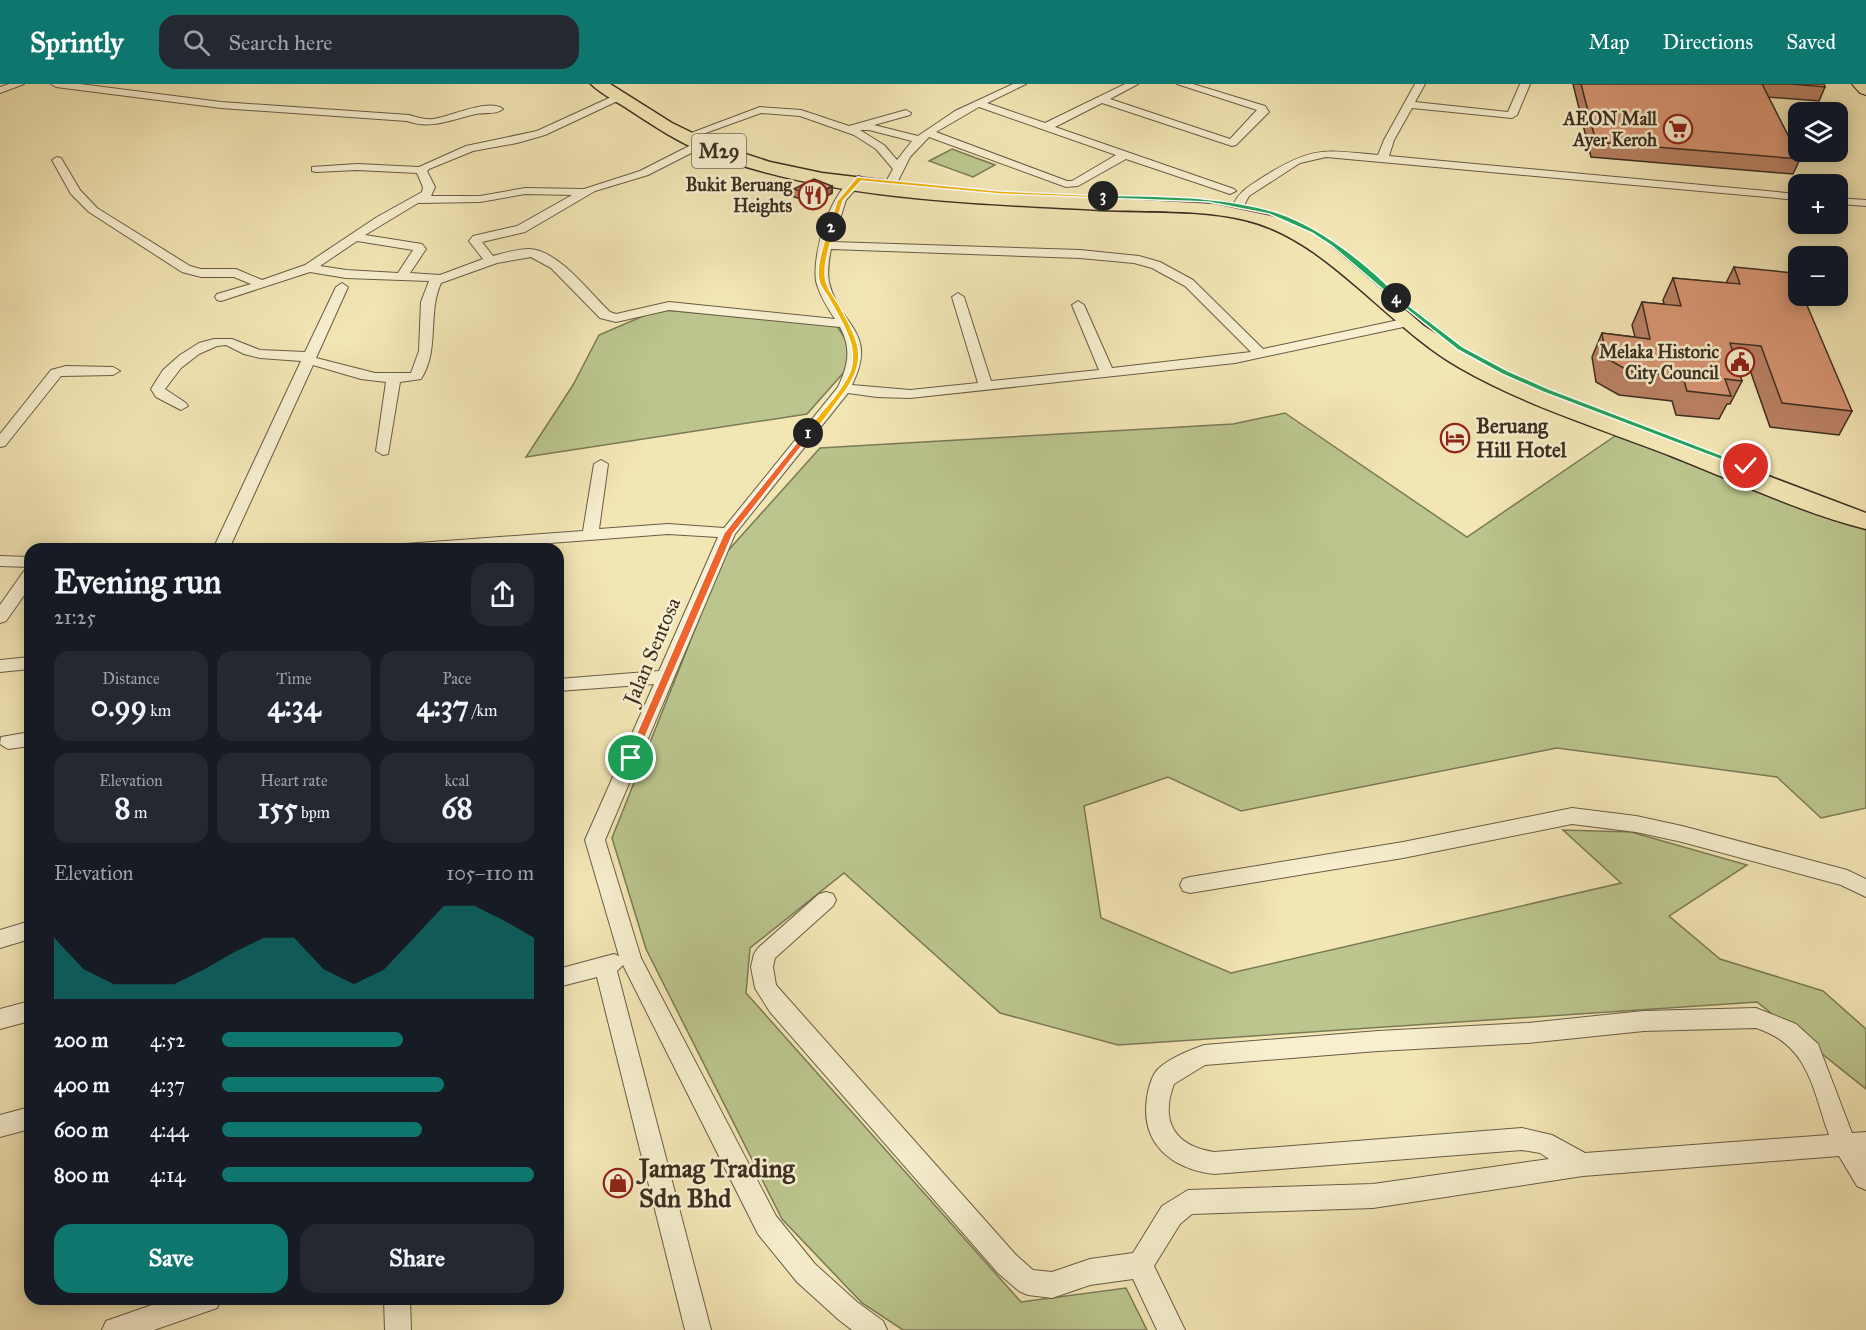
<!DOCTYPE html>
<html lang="en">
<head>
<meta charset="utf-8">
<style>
  :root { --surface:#171b24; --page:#242831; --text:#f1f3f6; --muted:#9ea1a6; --accent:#0f766e }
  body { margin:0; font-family:"IM FELL Great Primer",serif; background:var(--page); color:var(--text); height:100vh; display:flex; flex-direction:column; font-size:22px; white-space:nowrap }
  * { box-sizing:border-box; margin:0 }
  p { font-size:20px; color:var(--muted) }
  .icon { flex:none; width:33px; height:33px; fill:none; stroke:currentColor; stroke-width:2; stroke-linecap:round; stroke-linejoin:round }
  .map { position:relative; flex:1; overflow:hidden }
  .details { position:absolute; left:24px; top:459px; width:540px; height:762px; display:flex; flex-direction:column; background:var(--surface); border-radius:18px; box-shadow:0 3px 15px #0003 }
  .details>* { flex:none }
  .tools { position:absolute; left:1788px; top:18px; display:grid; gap:12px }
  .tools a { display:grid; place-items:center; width:60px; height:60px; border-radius:12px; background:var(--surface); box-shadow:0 3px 15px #0003; font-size:30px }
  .pin { position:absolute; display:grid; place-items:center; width:51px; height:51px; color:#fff; margin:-26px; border:3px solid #fff; border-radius:50%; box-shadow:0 2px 6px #0007 }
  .km { position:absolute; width:30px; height:30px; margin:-15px; border-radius:50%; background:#222; color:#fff; font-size:16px; line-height:30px; text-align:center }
  .round { display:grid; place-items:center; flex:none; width:63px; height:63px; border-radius:18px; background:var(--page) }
  .headline { display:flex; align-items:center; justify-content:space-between; height:102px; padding:0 30px }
  h1 { font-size:33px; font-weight:700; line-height:45px }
  .figures { display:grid; grid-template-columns:repeat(3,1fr); gap:9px; height:102px; padding:6px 30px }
  .figures div { display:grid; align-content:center; border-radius:15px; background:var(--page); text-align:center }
  .figures b { font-size:30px; font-weight:700 }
  .figures small { font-size:16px; font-weight:400 }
  .figures p { font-size:16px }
  .chart { height:168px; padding:12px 30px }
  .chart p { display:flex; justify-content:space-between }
  .chart svg { width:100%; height:108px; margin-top:6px; fill:var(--accent); opacity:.7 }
  .primary-button { display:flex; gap:12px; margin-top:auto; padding:12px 30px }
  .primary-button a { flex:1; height:69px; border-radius:18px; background:var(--accent); color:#fff; font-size:24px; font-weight:700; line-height:69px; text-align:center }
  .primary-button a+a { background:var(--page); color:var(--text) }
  ul { padding:0 30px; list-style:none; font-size:20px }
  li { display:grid; grid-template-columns:96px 72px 1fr; align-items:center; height:45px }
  li i { height:15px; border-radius:8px; background:var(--accent) }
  header { display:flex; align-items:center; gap:36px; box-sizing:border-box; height:84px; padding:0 30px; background:var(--accent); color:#fff }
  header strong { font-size:28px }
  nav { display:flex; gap:33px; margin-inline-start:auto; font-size:21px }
  .search { width:420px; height:54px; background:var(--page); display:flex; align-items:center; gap:15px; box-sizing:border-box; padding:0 21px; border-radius:18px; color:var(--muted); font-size:22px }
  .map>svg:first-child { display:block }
</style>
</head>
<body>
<header>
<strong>Sprintly</strong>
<div class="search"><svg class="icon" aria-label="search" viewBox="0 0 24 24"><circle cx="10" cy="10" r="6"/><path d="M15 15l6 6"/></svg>Search here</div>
<nav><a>Map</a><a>Directions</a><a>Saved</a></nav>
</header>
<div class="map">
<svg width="1866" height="1246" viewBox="0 0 1866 1246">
  <rect width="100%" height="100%" fill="#f3e6b5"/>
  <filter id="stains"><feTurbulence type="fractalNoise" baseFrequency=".00333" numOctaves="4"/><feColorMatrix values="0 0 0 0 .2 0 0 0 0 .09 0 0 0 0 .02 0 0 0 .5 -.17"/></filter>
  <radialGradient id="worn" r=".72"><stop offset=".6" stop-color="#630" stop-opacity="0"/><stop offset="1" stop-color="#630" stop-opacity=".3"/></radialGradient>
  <!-- green -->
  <path fill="#bbc58d" stroke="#7b7a57" stroke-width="1.5" d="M952 65 995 81 973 93 929 77Z
    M665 226 837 242 852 265 845 287 807 330 526 373 573 301 599 251 650 229Z
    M1285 329 1467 453 1615 352 1866 442V724L1821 734 1777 693 1557 664 1241 727 1168 693 1084 722 1101 834 1231 889 1621 799 1563 746 1631 748 1747 781 1669 832 1720 875 1823 907 1866 945V1005L1757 918 1118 961 1000 929 844 789 750 864 746 909 1021 1218 1126 1204 1147 1246H903L862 1219 782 1135 646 865 612 754 725 470 820 364 1233 340Z"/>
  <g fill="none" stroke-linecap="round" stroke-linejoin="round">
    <!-- street casing -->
    <g stroke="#695c46" stroke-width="2">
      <path id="street" d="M9 0H24L0 9V3Z
        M51 0H80L221 18 409 31C417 33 424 36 433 35 451 33 488 14 503 25 496 31 485 28 476 30 452 35 432 46 407 37L221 24 56 3Z
        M1013 0H1026L987 19 1045 39 1125 0H1138L1110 15 1230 55 1257 26 1177 0H1193L1265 22 1269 28 1236 61 1232 62 1102 19 1055 43 1234 105 1236 107 1230 110 1126 75 1078 102 1066 103 929 53 910 73 894 105 888 108 882 105 893 85 876 65 854 51 800 32 761 29 700 51H692L691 49 760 23 801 26 849 42 906 26 911 29 910 31 874 41 918 52 955 27ZM979 23 1116 71 1072 97H1067L936 48ZM860 46H869L912 57 897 76 884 61Z
        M1415 0H1425L1415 18 1508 28 1520 0H1530L1517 31 1512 34 1412 24 1394 56 1389 72 1798 110V116L1326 73 1300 79 1249 112 1243 123H1235L1233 121C1240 106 1250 102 1263 93 1313 62 1322 66 1378 71L1384 56Z
        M620 9 625 12 624 14 545 51 517 59 473 67 429 85 427 87 435 103 431 112H480L525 104 584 105 640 87 697 58H705V62L648 91 595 107 525 148 482 158 493 172C504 169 517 165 530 165 559 167 589 208 610 228L616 230 669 218 835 235C827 223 819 210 816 197 812 170 831 101 859 92L865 95 846 116 833 158 1080 166 1139 172 1160 178 1193 196 1263 265 1408 234 1415 238 1408 242 1235 279 910 314 877 313 848 309 735 450 605 756 641 874 776 1132 815 1180 857 1218 883 1237 887 1246H852L839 1236 797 1198 758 1150 623 881 617 887 711 1246H685L597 893 558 903V885L614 870 619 872 585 756 654 600 558 607V595L659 587 718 453 668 450 471 465H397L405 460 583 447 594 380 601 376 608 380 599 445 668 440 724 444 838 303C848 282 852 265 840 243L669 226 616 238 600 234 551 184 531 173 497 179 441 199C427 230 440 266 421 295L400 298 388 370 383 371 376 367 386 298 361 295 313 281 229 465H213L301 277 260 274 244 270 226 261 217 262 199 270 181 284 165 305 186 319 188 322 181 326 156 313 151 305 163 286 180 271 199 259 214 255H232L260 266 305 268 336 203 342 199 348 203 316 274 375 289H411L419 267 421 218 429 197 346 194 310 188 221 217 217 216 215 213 217 210 251 200 234 193H201L182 188 89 128 71 110 52 76 57 73 61 74 80 106 97 124 190 182 201 185H236L262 196 305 181 377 133 422 108 423 103 417 89 357 86 316 88 312 87V83L357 80 419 83 466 62 537 47ZM525 110 572 111 517 142 473 152 469 157 483 175 440 191 410 189 426 165 422 160 365 151 418 119 480 118ZM357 157 413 166 398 189 346 186 320 182ZM831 165 1080 174 1134 179 1152 184 1185 202 1251 268 1112 284 1084 221 1078 217 1072 221 1099 286 991 297 964 213 958 209 952 213 978 299 910 306 852 301C879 246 839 243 829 198 827 187 829 175 831 165Z
        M1838 114 1866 116V122L1838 120Z
        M66 282 113 283 120 287 113 291 61 292 5 362 0 363V350L51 286Z
        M0 472 30 473V483L0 482Z
        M30 486V503L6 537 0 539V521L24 487Z
        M30 573V585L0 588V576Z
        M30 648V662L8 665 0 660 1 653Z
        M1572 724 1636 732 1682 742 1847 786 1866 795V813L1841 801 1682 758 1636 748 1572 740 1403 774 1190 809 1183 807 1180 801 1183 795 1190 793 1403 758Z
        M826 808 833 810 836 816 833 822 775 874 773 883 776 901 1016 1171 1033 1186 1052 1188 1090 1175 1133 1169 1162 1122 1188 1106 1373 1100 1549 1075 1540 1069 1522 1066 1214 1090C1172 1085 1140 1060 1147 1014 1148 1005 1152 990 1159 984 1172 973 1188 967 1204 961L1378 947 1528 939 1644 927 1756 924 1796 940 1818 960 1852 1049 1866 1048V1106L1857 1102 1839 1072 1583 1092 1373 1124 1192 1130 1180 1140 1154 1182 1185 1246H1157L1133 1195 1090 1201 1052 1214 1028 1211 1019 1207 998 1189 770 928 755 904 751 883 754 870 758 864 819 810ZM1756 944C1809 961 1812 1004 1829 1051L1585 1069 1552 1051 1522 1044 1214 1068C1174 1062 1160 1037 1174 1000L1205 981 1378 967 1528 959 1644 947Z
        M30 837V855L0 864V846Z
        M30 917V937L0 945V925Z
        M30 1023V1045L0 1053V1031Z
        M169 1215H221L217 1224 154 1246H102L106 1237Z
        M384 1215H410L411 1246H385Z"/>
    </g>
    <!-- primary casing -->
    <g stroke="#3b2e21" stroke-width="3">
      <path id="primary" d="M591 0H610L672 39 715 60 770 78 822 89 972 107 1214 120 1275 133 1301 143 1325 157 1424 242 1476 275 1549 309 1866 429V445C1799 428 1735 397 1671 372 1602 345 1524 321 1460 284 1386 242 1327 155 1245 136 1199 125 1148 128 1100 126 971 119 825 116 703 68 678 58 654 42 631 27 618 18 602 11 591 0Z"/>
    </g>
    <!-- highway casing -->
    <g stroke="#3b2e21" stroke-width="2">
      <path id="highway" d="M1852 0H1866V11L1860 9Z"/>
    </g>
    <!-- street -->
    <use href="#street" fill="#f7efcf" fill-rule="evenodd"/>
    <!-- primary -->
    <use href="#primary" fill="#f3e6b5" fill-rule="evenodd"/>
    <!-- highway -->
    <use href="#highway" fill="#f3e6b5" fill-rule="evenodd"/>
  </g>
  <!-- wall -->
  <path fill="#ba8164" stroke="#3b2e21" stroke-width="1.5" d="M1573 0H1824L1825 3 1819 17 1768 13 1800 75 1793 90 1591 73Z
    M832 102V109L814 119 794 113V105Z
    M1734 183 1852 327 1839 351 1770 343 1750 286 1738 284 1742 297 1730 320H1727L1719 335 1676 331 1672 317 1619 311 1596 298 1592 273 1602 249 1635 253 1632 241 1642 218 1664 220 1663 216 1673 194 1726 199Z"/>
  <!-- shaded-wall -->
  <path fill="#976951" stroke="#3b2e21" stroke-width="1.5" d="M832 102V109L814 119V112Z"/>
  <!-- building -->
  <path fill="#d89674" stroke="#3b2e21" stroke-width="1.5" d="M1581 0H1762L1800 75 1596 58Z
    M1791 0H1824L1825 3Z
    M814 95 832 102 814 112 794 105Z
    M1734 183 1794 189 1798 200V212H1803L1852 327 1782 319 1761 262 1730 259 1742 297 1725 295 1731 312 1687 307 1683 293 1629 287 1606 274 1602 249 1650 255 1642 218 1681 222 1673 194 1740 200Z"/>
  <!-- split-1 -->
  <path fill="#f0652b" stroke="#fff" stroke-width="1.5" d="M806 347 812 349 733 450 636 674 631 678 627 677 626 674 724 449Z"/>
  <!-- split-2 -->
  <path fill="#f5b400" stroke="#fff" stroke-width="1.5" d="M831 141 835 143C831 158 822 182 826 197 827 205 835 214 839 221 862 262 869 278 838 317 830 327 820 345 808 352L804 349C819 330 838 312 849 290 861 265 840 235 828 213 825 209 820 202 819 197 815 181 825 158 828 143Z"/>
  <!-- split-3 -->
  <path fill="#f5b400" stroke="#fff" stroke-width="1.5" d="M857 93 1000 107 1106 112 1103 114 1000 110 861 97 843 117 835 143 829 144 837 117Z"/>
  <!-- split-4 -->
  <path fill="#22a559" stroke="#fff" stroke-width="1.5" d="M1103 111C1159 113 1217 111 1272 127 1317 140 1368 180 1400 214L1394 215 1332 162 1312 149 1269 130 1208 118 1101 114Z"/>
  <!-- split-5 -->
  <path fill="#22a559" stroke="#fff" stroke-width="1.5" d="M1396 212 1463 263 1508 287 1549 305 1750 382 1743 384 1543 308 1502 290 1458 266 1394 215Z"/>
  <!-- icons -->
  <defs>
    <g id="supermarket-ring" transform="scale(1.5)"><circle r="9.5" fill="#f7efcf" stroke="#8f2418" stroke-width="1.5"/><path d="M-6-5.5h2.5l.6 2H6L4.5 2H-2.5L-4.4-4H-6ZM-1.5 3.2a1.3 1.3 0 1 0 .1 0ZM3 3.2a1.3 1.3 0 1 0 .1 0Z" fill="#8f2418"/></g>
    <g id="restaurant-ring" transform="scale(1.5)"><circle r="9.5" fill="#f7efcf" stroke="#8f2418" stroke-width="1.5"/><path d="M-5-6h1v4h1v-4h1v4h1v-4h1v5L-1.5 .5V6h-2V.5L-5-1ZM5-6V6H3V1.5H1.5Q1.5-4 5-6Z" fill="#8f2418"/></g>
    <g id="civic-ring" transform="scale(1.5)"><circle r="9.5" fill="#f7efcf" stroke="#8f2418" stroke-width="1.5"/><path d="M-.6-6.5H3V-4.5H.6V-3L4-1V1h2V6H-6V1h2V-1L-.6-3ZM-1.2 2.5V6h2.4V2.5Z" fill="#8f2418"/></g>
    <g id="hotel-ring" transform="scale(1.5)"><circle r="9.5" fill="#f7efcf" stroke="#8f2418" stroke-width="1.5"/><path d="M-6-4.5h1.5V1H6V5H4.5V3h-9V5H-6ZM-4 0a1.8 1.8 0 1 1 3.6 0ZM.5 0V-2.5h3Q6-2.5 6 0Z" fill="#8f2418"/></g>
    <g id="shop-ring" transform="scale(1.5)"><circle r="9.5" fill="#f7efcf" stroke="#8f2418" stroke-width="1.5"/><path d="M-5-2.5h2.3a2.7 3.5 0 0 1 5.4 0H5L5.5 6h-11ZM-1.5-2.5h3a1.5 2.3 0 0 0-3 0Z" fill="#8f2418"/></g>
  </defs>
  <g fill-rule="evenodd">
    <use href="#supermarket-ring" x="1678" y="45"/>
    <use href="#restaurant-ring" x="813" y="111"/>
    <use href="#civic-ring" x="1740" y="278"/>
    <use href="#hotel-ring" x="1455" y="354"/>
    <use href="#shop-ring" x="618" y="1099"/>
  </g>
  <g text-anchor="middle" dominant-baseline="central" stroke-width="5" stroke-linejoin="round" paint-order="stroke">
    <!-- far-poi labels -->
    <g font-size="18" font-weight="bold" fill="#3b2e21" stroke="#f7efcf" text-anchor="end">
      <text x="1657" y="35">AEON Mall<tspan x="1657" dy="21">Ayer Keroh</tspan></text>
      <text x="792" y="101">Bukit Beruang<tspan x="792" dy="21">Heights</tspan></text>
      <text x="1719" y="268">Melaka Historic<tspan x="1719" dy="21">City Council</tspan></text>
    </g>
    <!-- shield labels -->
    <rect fill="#f7efcf" stroke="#736855" stroke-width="1.5" x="692" y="50" width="54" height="34" rx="4.5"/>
    <g font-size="20" font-weight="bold" fill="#3b2e21">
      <text x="719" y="67">M29</text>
    </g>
    <!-- poi labels -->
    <g font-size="21" font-weight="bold" fill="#3b2e21" stroke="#f7efcf" text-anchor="start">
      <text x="1476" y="342">Beruang<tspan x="1476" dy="24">Hill Hotel</tspan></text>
    </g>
    <!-- street labels -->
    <g font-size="21" fill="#3b2e21" stroke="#f7efcf">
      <text transform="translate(652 567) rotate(-67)">Jalan Sentosa</text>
    </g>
    <!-- near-poi labels -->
    <g font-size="26" font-weight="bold" fill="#3b2e21" stroke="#f7efcf" text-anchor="start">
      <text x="639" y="1084">Jamag Trading<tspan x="639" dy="30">Sdn Bhd</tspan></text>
    </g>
  </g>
  <rect width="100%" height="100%" filter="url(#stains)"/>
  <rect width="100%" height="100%" fill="url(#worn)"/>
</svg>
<div class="tools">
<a><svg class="icon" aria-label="layers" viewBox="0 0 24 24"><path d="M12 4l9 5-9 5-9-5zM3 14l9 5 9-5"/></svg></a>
<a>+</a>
<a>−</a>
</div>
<div class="pin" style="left:631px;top:674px;background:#1e9e55"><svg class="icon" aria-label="arrive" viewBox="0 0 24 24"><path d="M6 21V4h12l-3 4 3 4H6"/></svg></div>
<div class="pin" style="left:1746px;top:382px;background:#d93025"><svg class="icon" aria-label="check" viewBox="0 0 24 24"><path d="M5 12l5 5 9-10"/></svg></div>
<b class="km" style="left:808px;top:349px">1</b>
<b class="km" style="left:831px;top:143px">2</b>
<b class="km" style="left:1103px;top:112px">3</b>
<b class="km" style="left:1396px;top:214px">4</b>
<section class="details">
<div class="headline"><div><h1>Evening run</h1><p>21:25</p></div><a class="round"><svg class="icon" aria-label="share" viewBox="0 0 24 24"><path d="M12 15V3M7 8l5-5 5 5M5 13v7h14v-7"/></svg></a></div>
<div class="figures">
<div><p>Distance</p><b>0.99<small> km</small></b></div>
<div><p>Time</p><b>4:34</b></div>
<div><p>Pace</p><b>4:37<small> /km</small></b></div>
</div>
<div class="figures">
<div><p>Elevation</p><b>8<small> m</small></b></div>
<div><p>Heart rate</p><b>155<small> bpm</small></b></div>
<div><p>kcal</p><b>68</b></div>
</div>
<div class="chart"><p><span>Elevation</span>105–110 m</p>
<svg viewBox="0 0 160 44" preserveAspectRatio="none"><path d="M0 44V19L10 32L20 38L30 38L40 38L50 32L60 25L70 19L80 19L90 32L100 38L110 32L120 19L130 6L140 6L150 12L160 19V44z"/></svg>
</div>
<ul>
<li><b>200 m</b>4:52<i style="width:58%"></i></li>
<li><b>400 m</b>4:37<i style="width:71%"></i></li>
<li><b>600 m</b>4:44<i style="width:64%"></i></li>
<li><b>800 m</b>4:14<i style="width:100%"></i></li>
</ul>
<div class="primary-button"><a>Save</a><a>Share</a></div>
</section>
</div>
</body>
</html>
